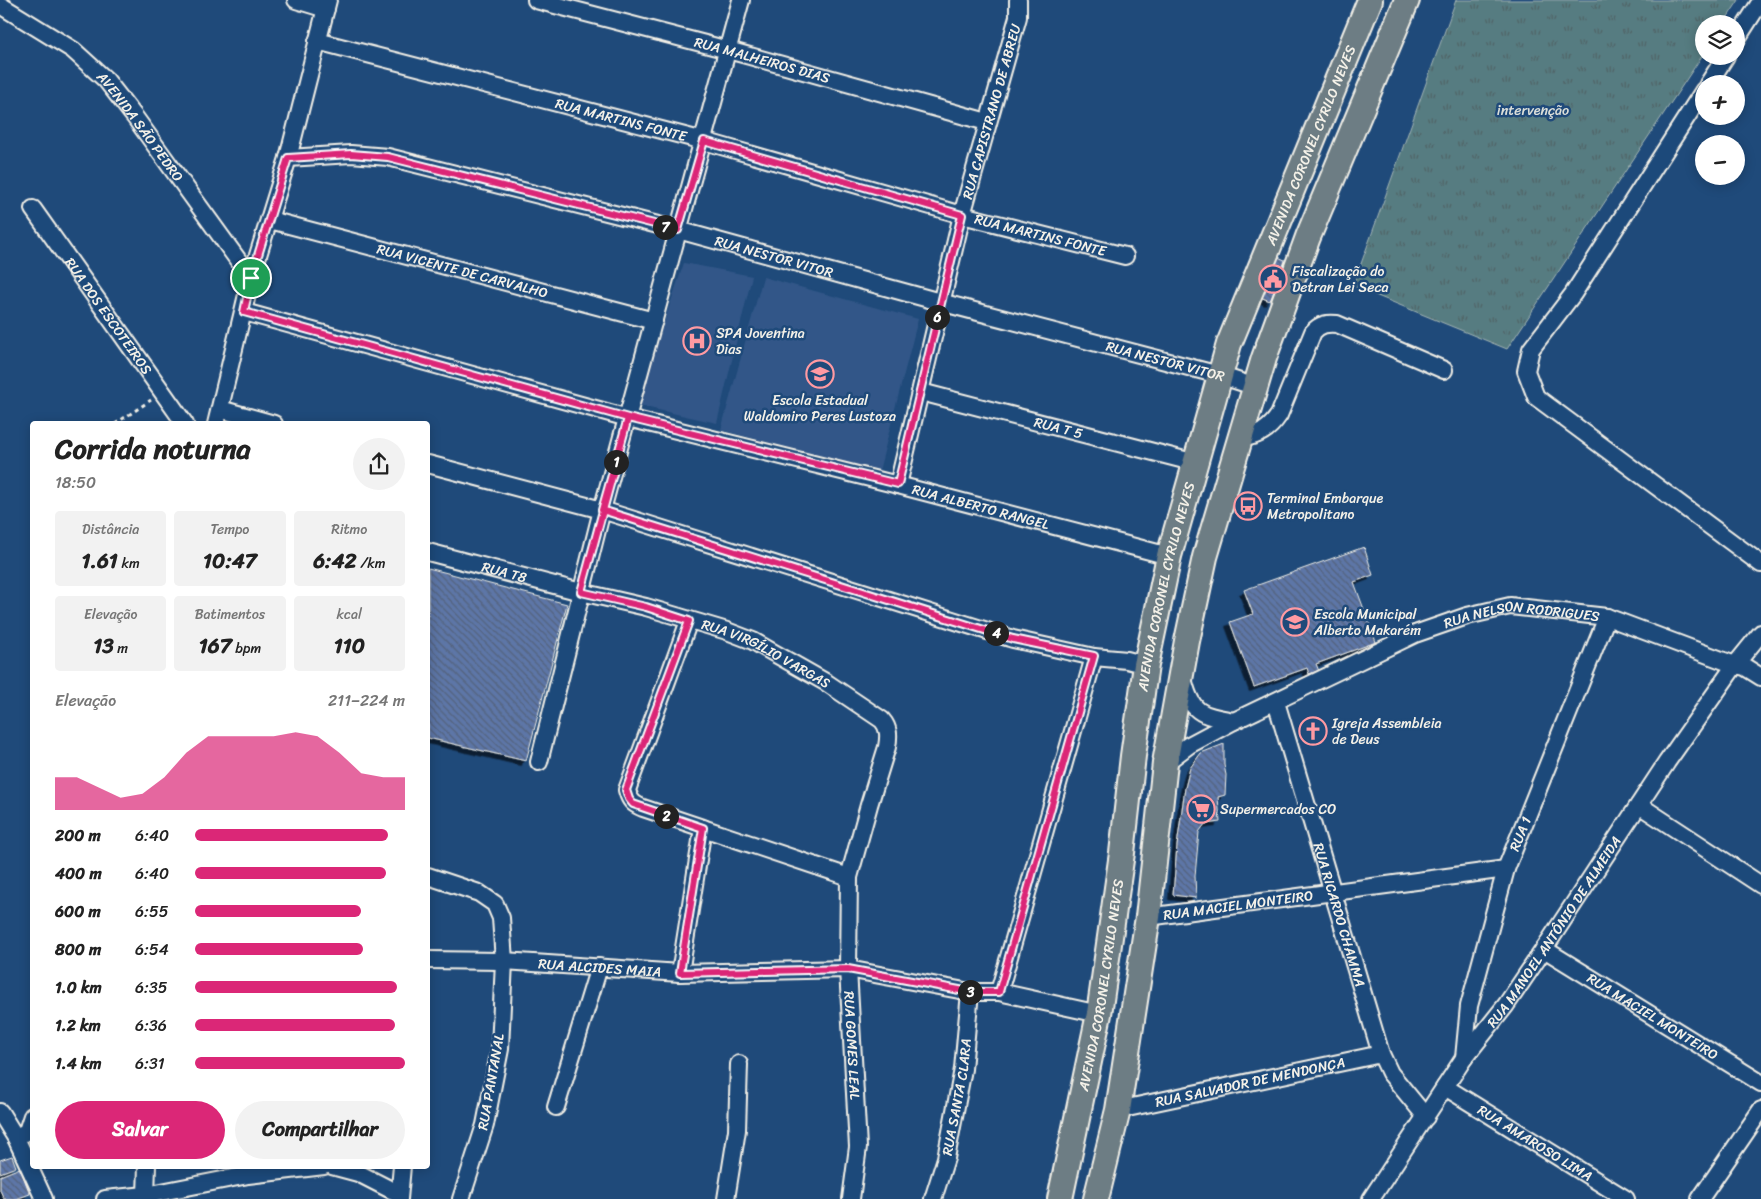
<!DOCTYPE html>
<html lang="pt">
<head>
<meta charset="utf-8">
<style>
  :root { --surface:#fff; --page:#f2f2f2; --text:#222; --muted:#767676; --accent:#db2777 }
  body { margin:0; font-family:Sriracha,sans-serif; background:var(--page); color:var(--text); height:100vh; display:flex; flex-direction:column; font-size:19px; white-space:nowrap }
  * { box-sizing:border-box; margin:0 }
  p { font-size:16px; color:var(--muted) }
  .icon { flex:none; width:28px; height:28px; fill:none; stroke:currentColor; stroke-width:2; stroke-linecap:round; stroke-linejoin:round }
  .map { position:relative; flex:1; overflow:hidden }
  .drawer { position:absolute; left:30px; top:421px; width:400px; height:748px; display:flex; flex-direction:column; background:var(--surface); border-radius:5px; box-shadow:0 2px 12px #0003 }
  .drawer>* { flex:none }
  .buttons { position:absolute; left:1695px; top:15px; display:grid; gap:10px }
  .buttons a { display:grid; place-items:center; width:50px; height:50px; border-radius:50%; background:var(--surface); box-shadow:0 2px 12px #0003; font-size:25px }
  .pin { position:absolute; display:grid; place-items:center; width:42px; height:42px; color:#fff; margin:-21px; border:2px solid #fff; border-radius:50%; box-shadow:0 1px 5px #0007 }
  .km { position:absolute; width:25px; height:25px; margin:-12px; border-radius:50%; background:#222; color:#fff; font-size:14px; line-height:25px; text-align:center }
  .round { display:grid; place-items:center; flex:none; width:52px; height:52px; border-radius:26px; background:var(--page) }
  .overview { display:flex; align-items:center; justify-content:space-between; height:85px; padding:0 25px }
  h1 { font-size:28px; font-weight:700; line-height:38px }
  .metrics { display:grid; grid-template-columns:repeat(3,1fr); gap:8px; height:85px; padding:5px 25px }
  .metrics div { display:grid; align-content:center; border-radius:5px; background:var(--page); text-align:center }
  .metrics b { font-size:21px; font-weight:700 }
  .metrics small { font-size:14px; font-weight:400 }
  .metrics p { font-size:14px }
  .chart { height:140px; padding:10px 25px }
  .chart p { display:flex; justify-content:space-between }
  .chart svg { width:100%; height:90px; margin-top:5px; fill:var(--accent); opacity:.7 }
  .primary-button { display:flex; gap:10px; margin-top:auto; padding:10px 25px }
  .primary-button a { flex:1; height:58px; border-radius:30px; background:var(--accent); color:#fff; font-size:20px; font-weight:700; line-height:58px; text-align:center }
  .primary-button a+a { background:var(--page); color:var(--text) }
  ul { padding:0 25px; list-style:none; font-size:16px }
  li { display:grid; grid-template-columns:80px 60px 1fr; align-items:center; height:38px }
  li i { height:12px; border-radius:6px; background:var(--accent) }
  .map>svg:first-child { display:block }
</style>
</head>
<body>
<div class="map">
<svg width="1761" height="1199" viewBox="0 0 1761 1199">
  <defs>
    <pattern id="park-tufts" width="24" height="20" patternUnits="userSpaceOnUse" patternTransform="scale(1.25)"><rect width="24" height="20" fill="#567b81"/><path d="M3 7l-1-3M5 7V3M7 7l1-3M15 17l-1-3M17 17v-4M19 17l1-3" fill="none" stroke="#506466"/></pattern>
    <pattern id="building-back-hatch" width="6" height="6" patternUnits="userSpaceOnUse" patternTransform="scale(1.25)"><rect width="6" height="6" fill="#5d76a7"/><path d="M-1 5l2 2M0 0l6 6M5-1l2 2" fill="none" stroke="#54617b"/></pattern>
    <filter id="shadow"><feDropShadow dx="-4.5" dy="4.5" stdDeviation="0" flood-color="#0009"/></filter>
  </defs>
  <rect width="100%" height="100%" fill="#1f4a7a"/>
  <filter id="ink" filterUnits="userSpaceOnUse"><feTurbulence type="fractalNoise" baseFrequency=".02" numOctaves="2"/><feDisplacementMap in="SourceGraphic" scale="10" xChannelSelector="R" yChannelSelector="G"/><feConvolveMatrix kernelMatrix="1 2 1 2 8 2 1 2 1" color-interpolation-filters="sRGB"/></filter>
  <g filter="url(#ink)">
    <!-- built -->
    <path fill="#325788" d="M684 263 752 276 717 423 636 405Z
      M763 277 918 319 879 471 721 430Z"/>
    <!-- park -->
    <path fill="url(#park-tufts)" stroke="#a5b6b4" d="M1456 0H1739L1723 24H1704V53L1507 349 1353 286Z"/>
    <!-- building -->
    <path fill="url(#building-back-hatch)" stroke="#f4f1e8" filter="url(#shadow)" d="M1276 256 1287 261 1270 301 1260 297Z
      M1364 547 1373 575 1354 582 1376 642 1316 664 1319 671 1309 674 1307 668 1254 687 1230 622 1253 614 1244 590Z
      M428 568 567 604 526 761 428 738Z
      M1224 744V765L1226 775 1225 795 1218 797 1220 822 1205 824 1199 832 1195 876 1196 898 1173 895 1177 846 1185 788 1190 768 1201 753Z
      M12 1156 16 1167 0 1173V1160Z
      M20 1168 30 1194 16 1199H4L0 1190V1176Z"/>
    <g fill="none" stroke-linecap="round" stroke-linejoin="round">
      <!-- minor casing -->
      <g stroke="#f4f1e8" stroke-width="20">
        <g id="minor">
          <path d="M296 0 326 9"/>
          <path id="s1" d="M536 0 728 50 987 122"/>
          <path id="s2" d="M0 5 73 50 106 80 134 116 251 278"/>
          <path d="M1736 40 1761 1"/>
          <path id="s3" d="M317 41 704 141 962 215 1125 256"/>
          <path d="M1708 84 1726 56"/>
          <path d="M1704 90 1573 294 1531 349 1526 371 1536 397 1761 564"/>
          <path id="s4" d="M288 158 351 154 388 157 678 230 940 302 1219 375 1256 387"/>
          <path id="s5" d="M33 209 185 424"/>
          <path id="s6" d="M270 220 654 321"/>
          <path id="s7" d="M244 312 628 418 898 485 1169 556"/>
          <path id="s8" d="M921 392 1196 463"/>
          <path d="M220 409 274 424"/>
          <path d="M216 424 251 278 288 158 328 0"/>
          <path d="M1240 438C1258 437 1269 430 1279 415L1313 332C1320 324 1327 323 1337 324L1444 370"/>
          <path d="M428 464 602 510 1013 639 1094 657 1127 660 1146 665"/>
          <path id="s9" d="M898 485 962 215 1018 17V0"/>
          <path id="s10" d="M428 552 581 592 646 607 727 631 753 641 774 653 827 683 882 720C889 728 889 736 887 747L869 805 849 877 848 969 858 1147 851 1199"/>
          <path d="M689 621 627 790C630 801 633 804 643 808L849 877"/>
          <path d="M1183 678C1191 714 1201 715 1234 721"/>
          <path id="s11" d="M1276 702 1381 1054 1390 1073 1426 1117"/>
          <path d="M539 762 602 510 741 0"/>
          <path id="s12" d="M1165 763 1189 745 1234 721 1415 634 1467 616 1510 606 1607 617 1735 665 1745 667 1761 677"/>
          <path d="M1639 805 1761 885"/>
          <path d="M428 876 479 893 495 904 501 918 504 961 500 1049 485 1125 461 1199"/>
          <path id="s13" d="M1148 917 1506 869"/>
          <path id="s14" d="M1544 949 1761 1083"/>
          <path id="s15" d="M428 960 504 961 680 973 848 969 970 992H999L1099 1014"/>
          <path d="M680 973 703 828"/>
          <path d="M999 992 1094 657"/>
          <path id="s16" d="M1464 1058 1469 1006 1506 869 1607 617"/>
          <path id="s17" d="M1445 1087 1626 1199"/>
          <path d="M556 1107 599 967"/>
          <path id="s18" d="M1118 1110 1381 1054"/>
          <path d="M0 1112 16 1138 44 1199"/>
          <path d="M16 1138 27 1131 32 1116"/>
          <path d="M332 1166 358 1173 399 1194"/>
          <path d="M146 1195 147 1166"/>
          <path d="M105 1199 146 1195 248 1175 324 1166"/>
          <path d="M399 1199 402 1166"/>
          <path d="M726 1199 737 1130 739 1064"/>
          <path id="s19" d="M933 1199 946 1158 963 1069 970 992"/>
          <path id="s20" d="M1371 1199 1464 1058 1506 1005 1544 949 1667 762 1735 665 1761 633"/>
          <path d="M1700 1199 1761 1110"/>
        </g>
      </g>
      <!-- highway casing -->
      <g stroke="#f4f1e8" stroke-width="28">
        <g id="highway">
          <path id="s21" d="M1060 1199 1099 1014 1122 853 1133 756 1146 665 1169 556 1229 344 1370 0"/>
          <path d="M1096 1199 1118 1110 1148 917 1165 763 1187 641 1205 557 1264 358 1308 237 1407 0"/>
        </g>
      </g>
      <!-- path -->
      <path stroke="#f4f1e8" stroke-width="3" stroke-dasharray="4 4" stroke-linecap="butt" d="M115 424 151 400"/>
      <!-- minor -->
      <use href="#minor" stroke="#1f4a7a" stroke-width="16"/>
      <!-- highway -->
      <use href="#highway" stroke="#6d7d84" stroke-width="24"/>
    </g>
  </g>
  <g fill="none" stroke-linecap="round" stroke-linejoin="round" filter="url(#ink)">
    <!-- route casing -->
    <g stroke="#fff" stroke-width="10">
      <path id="route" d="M251 278 244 312 628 418 581 592 646 607 689 621 626 790 629 799 633 804 703 828 680 973 848 969 970 992H999L1094 656 1013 639 602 510 628 418 898 484 962 215 704 141 678 230 388 157 351 154 288 158 251 278"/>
    </g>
    <!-- route -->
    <use href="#route" stroke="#db2777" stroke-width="6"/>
  </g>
  <!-- icons -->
  <defs>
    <g id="civic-ring" transform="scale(1.4375)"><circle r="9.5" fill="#1f4a7a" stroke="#ff9aa2" stroke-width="1.5"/><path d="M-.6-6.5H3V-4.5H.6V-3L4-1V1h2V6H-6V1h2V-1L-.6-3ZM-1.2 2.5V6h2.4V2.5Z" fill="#ff9aa2"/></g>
    <g id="hospital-ring" transform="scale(1.4375)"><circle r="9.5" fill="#1f4a7a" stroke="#ff9aa2" stroke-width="1.5"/><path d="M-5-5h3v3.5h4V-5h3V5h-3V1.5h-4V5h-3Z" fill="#ff9aa2"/></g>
    <g id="school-ring" transform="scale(1.4375)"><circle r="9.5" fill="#1f4a7a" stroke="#ff9aa2" stroke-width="1.5"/><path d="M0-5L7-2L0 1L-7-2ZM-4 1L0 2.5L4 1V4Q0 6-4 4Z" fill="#ff9aa2"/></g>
    <g id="bus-ring" transform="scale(1.4375)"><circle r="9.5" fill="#1f4a7a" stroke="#ff9aa2" stroke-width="1.5"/><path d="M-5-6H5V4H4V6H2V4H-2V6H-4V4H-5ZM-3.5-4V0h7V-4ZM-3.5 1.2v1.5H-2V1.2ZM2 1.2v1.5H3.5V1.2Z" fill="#ff9aa2"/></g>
    <g id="church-ring" transform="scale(1.4375)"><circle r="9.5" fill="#1f4a7a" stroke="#ff9aa2" stroke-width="1.5"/><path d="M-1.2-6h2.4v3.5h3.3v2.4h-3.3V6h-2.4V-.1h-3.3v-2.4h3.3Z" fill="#ff9aa2"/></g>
    <g id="supermarket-ring" transform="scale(1.4375)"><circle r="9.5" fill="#1f4a7a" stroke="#ff9aa2" stroke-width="1.5"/><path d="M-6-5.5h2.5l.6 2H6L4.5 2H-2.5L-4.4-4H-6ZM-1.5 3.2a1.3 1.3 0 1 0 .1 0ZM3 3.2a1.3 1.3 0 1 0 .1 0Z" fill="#ff9aa2"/></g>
  </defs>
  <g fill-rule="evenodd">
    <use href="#civic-ring" x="1273" y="279"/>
    <use href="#hospital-ring" x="697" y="341"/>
    <use href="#school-ring" x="820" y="374"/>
    <use href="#bus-ring" x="1248" y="506"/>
    <use href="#school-ring" x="1295" y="622"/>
    <use href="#church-ring" x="1313" y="731"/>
    <use href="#supermarket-ring" x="1201" y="809"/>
  </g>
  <g text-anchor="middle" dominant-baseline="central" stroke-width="5" stroke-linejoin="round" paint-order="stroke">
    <!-- street labels -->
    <g font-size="14" fill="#f4f1e8" stroke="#1f4a7a">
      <text stroke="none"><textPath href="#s1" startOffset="234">RUA MALHEIROS DIAS</textPath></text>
      <text stroke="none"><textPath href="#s9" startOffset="385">RUA CAPISTRANO DE ABREU</textPath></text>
      <text stroke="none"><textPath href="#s3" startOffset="314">RUA MARTINS FONTE</textPath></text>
      <text stroke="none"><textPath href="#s2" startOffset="188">AVENIDA SÃO PEDRO</textPath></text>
      <text stroke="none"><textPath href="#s21" startOffset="1088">AVENIDA CORONEL CYRILO NEVES</textPath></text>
      <text stroke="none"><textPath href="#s3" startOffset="749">RUA MARTINS FONTE</textPath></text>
      <text stroke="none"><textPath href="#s4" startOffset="499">RUA NESTOR VITOR</textPath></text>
      <text stroke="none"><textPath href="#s6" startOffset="199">RUA VICENTE DE CARVALHO</textPath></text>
      <text stroke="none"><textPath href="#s5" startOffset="131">RUA DOS ESCOTEIROS</textPath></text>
      <text stroke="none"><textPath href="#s4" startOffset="904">RUA NESTOR VITOR</textPath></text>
      <text stroke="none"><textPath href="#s8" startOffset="142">RUA T 5</textPath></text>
      <text stroke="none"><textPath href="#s7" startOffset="762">RUA ALBERTO RANGEL</textPath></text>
      <text stroke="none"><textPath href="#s10" startOffset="79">RUA T8</textPath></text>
      <text stroke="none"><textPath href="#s21" startOffset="622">AVENIDA CORONEL CYRILO NEVES</textPath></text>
      <text stroke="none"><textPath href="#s12" startOffset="392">RUA NELSON RODRIGUES</textPath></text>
      <text stroke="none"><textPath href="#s10" startOffset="354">RUA VIRGÍLIO VARGAS</textPath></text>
      <text stroke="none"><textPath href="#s16" startOffset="232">RUA 1</textPath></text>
      <text stroke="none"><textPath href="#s13" startOffset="91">RUA MACIEL MONTEIRO</textPath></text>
      <text stroke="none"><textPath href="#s11" startOffset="222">RUA RICARDO CHAMMA</textPath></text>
      <text stroke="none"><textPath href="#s20" startOffset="324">RUA MANOEL ANTÔNIO DE ALMEIDA</textPath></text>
      <text stroke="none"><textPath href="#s15" startOffset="172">RUA ALCIDES MAIA</textPath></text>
      <text stroke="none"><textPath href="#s21" startOffset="218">AVENIDA CORONEL CYRILO NEVES</textPath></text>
      <text stroke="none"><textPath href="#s14" startOffset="128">RUA MACIEL MONTEIRO</textPath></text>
      <text stroke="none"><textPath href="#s10" startOffset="821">RUA GOMES LEAL</textPath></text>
      <text transform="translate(491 1082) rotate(-80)">RUA PANTANAL</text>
      <text stroke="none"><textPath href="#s18" startOffset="135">RUA SALVADOR DE MENDONÇA</textPath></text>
      <text stroke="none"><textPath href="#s19" startOffset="105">RUA SANTA CLARA</textPath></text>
      <text stroke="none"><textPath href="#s17" startOffset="106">RUA AMAROSO LIMA</textPath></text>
    </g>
    <!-- park labels -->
    <g font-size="14" fill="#dcdfd9" stroke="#1f4a7a">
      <text x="1533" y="110">intervenção</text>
    </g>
    <!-- poi labels -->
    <g font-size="14" fill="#f4f1e8" stroke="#1f4a7a" text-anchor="start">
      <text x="1292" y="271">Fiscalização do<tspan x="1292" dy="16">Detran Lei Seca</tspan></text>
      <text x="716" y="333">SPA Joventina<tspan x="716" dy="16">Dias</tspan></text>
      <text x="820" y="400" text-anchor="middle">Escola Estadual<tspan x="820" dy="16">Waldomiro Peres Lustoza</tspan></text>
      <text x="1267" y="498">Terminal Embarque<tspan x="1267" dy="16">Metropolitano</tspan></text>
      <text x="1314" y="614">Escola Municipal<tspan x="1314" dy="16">Alberto Makarém</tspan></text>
      <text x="1332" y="723">Igreja Assembleia<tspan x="1332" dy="16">de Deus</tspan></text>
      <text x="1220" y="809">Supermercados CO</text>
    </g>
  </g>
</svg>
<div class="buttons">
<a><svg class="icon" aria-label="layers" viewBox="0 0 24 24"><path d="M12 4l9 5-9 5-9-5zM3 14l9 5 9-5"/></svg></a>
<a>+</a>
<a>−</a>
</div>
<div class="pin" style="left:251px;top:278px;background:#1e9e55"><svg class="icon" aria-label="arrive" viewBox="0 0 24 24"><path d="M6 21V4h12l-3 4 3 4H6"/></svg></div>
<b class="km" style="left:616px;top:462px">1</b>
<b class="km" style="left:666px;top:816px">2</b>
<b class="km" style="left:970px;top:992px">3</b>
<b class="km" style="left:996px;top:633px">4</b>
<b class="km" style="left:937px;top:317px">6</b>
<b class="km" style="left:665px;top:227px">7</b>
<section class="drawer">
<div class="overview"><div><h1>Corrida noturna</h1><p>18:50</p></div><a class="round"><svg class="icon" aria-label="share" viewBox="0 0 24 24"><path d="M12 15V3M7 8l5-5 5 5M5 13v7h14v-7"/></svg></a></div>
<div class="metrics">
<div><p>Distância</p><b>1.61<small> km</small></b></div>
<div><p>Tempo</p><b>10:47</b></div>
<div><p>Ritmo</p><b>6:42<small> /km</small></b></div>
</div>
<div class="metrics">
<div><p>Elevação</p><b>13<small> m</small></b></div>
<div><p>Batimentos</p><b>167<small> bpm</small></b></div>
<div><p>kcal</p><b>110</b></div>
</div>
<div class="chart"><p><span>Elevação</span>211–224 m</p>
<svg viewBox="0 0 160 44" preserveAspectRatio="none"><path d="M0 44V28L10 28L20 33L30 38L40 36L50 28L60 16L70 8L80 8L90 8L100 8L110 6L120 8L130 16L140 26L150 28L160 28V44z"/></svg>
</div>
<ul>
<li><b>200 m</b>6:40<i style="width:92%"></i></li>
<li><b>400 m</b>6:40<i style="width:91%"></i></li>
<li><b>600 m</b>6:55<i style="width:79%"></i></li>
<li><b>800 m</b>6:54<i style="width:80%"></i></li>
<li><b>1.0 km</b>6:35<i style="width:96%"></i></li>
<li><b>1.2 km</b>6:36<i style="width:95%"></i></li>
<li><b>1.4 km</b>6:31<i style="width:100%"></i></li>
</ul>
<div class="primary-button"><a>Salvar</a><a>Compartilhar</a></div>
</section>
</div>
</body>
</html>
